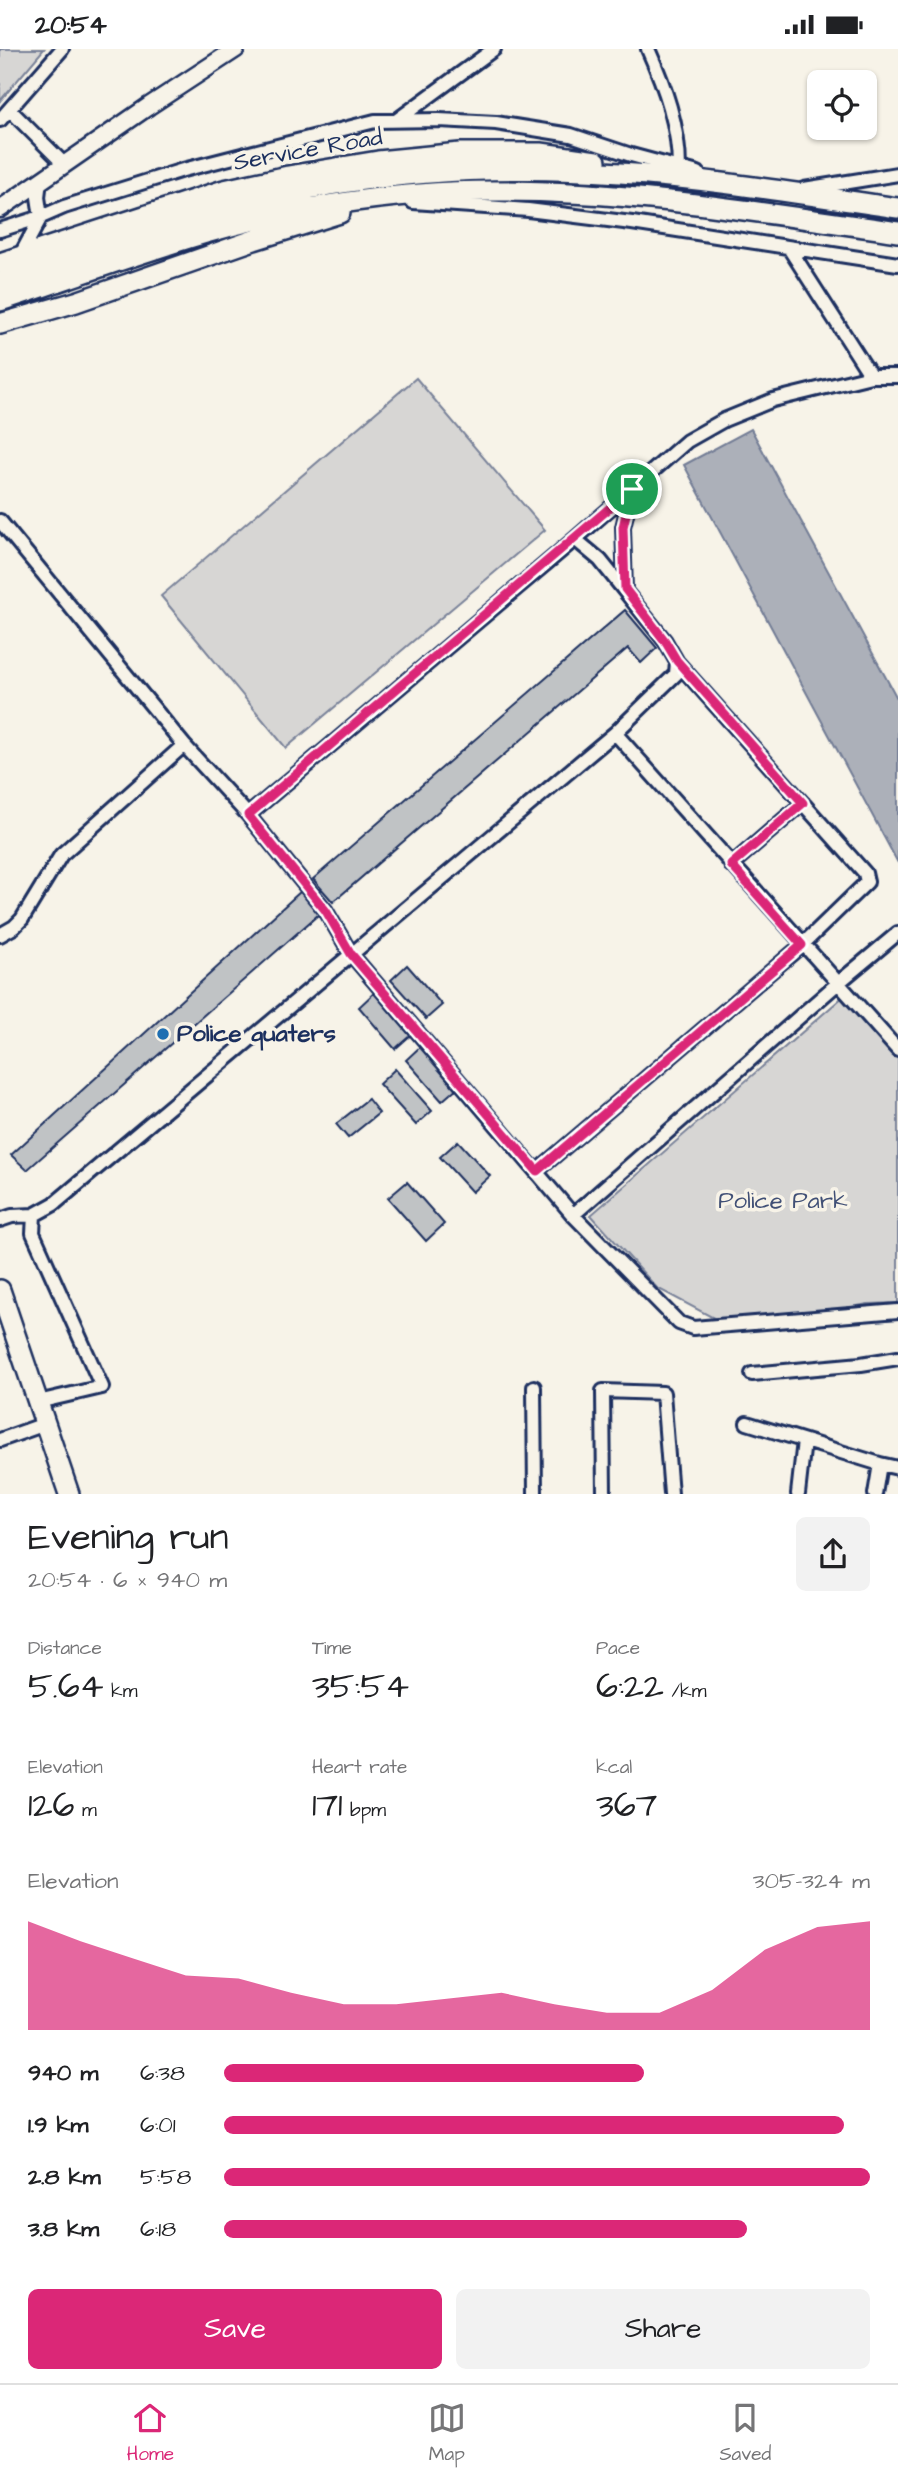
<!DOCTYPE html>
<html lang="en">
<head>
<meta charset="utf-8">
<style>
  :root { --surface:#fff; --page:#f2f2f2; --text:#202124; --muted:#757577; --line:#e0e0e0; --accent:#db2777 }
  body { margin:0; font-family:"Architects Daughter",sans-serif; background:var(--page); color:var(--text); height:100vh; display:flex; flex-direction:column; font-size:26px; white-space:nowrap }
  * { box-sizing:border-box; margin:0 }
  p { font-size:23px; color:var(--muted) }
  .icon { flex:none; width:38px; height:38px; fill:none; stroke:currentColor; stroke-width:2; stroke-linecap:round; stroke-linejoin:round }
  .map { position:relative; height:1445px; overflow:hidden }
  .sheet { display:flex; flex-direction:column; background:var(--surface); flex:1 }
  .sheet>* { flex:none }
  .fabs { position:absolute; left:807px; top:21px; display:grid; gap:14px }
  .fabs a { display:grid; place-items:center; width:70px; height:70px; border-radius:10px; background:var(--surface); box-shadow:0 2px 5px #0004; font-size:35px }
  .pin { position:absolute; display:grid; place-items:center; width:60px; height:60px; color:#fff; margin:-30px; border:4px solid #fff; border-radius:50%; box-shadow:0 2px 7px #0007 }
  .round { display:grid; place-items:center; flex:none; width:74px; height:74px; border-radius:10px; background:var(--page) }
  .summary { display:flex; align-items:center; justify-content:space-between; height:119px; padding:0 28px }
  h1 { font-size:38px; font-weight:600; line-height:52px }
  .metrics { display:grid; grid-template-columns:repeat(3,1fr); gap:10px; height:119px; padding:7px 28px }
  .metrics div { display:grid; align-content:center }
  .metrics b { font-size:35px; font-weight:600 }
  .metrics small { font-size:19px; font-weight:400 }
  .metrics p { font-size:19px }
  .chart { height:196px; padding:14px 28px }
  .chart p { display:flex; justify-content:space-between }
  .chart svg { width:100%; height:126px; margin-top:7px; fill:var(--accent); opacity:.7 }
  .cta { display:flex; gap:14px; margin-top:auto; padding:14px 28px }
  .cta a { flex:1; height:80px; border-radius:10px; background:var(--accent); color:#fff; font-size:28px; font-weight:600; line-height:80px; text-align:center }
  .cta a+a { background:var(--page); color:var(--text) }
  ul { padding:0 28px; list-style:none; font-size:23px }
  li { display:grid; grid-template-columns:112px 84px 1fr; align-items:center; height:52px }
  li i { height:18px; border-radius:9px; background:var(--accent) }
  .status { display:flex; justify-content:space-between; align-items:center; height:49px; padding:0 35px; background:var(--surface); direction:ltr }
  .status svg { height:19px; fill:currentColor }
  .menu { display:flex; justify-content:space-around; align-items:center; height:98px; border-top:2px solid var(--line); background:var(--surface); font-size:19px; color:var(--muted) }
  .menu a { display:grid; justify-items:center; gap:4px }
  .menu .current { color:var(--accent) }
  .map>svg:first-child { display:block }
</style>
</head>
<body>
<div class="status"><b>20:54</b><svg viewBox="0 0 49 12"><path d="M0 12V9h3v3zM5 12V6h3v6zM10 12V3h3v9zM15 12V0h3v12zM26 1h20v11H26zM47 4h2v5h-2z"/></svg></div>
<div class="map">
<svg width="898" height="1445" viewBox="0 0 898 1445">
  <rect width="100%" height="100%" fill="#f7f3e8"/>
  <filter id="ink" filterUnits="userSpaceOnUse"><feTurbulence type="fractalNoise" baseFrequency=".0143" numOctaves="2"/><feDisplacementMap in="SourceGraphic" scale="14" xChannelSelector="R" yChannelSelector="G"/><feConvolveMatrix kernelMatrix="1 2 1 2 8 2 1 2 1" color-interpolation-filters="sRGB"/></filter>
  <g filter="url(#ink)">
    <!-- green -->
    <path fill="#d7d6d4" stroke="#798299" stroke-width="2" d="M0 0H44L0 52Z
      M416 329 545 481 286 699 161 547Z
      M852 940 898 992V1254L868 1255 830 1262 723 1274 657 1239 591 1166Z"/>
    <!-- water -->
    <path fill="#acb0b9" stroke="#727c95" stroke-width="2" d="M751 380 898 651V814L684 416Z"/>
    <!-- building -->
    <path fill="#c0c3c5" stroke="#1b2f5e" stroke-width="2" d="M625 561 657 599 641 614 628 599 333 853 313 830Z
      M301 842 319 865 27 1121 11 1106Z
      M407 916 442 956 426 970 391 931Z
      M375 943 412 985 395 1000 359 958Z
      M421 997 458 1038 442 1052 406 1011Z
      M395 1020 432 1062 416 1076 379 1035Z
      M368 1050 379 1064 348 1089 336 1075Z
      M458 1092 490 1127 472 1143 440 1108Z
      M407 1133 444 1175 426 1192 388 1149Z"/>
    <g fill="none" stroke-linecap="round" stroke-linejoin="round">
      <!-- minor casing -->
      <g stroke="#1b2f5e" stroke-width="18">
        <path id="minor" d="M648 0C665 38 679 77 679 119
          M10 61 65 116
          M0 71 62 0
          M397 71 494 0
          M804 140 898 125
          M413 153 528 161 632 174 898 215
          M0 181 41 168 64 158 183 121 375 72 439 71 496 74 571 86 631 106 698 124
          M789 199 871 327
          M19 209 41 168 38 148 40 132
          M0 472 184 696 248 766 326 862 351 905 573 1166 679 1274 693 1279 898 1262
          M625 540 623 478 632 440
          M615 684 898 1001
          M248 766 575 490 687 392 724 371 773 351 871 327H898
          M731 816 803 754
          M0 886 14 878 22 870 61 806 184 696
          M537 1122 802 896 867 833 865 824 677 613
          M34 1166 33 1184 102 1338 38 1353
          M573 1166 837 935 898 884
          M0 1171 12 1167 34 1166 54 1155 615 684 676 625 677 613 665 592 600 511 575 490
          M752 1325 861 1315 898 1309
          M534 1338 535 1445
          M747 1374 880 1415
          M0 1391 45 1375
          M604 1445 603 1342 663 1344 671 1445
          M798 1445 804 1392
          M875 1445 880 1415 898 1419"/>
      </g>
      <!-- major casing -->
      <g stroke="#1b2f5e" stroke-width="21">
        <path id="major" d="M0 160 149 57 236 0"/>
      </g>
      <!-- highway casing -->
      <g stroke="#1b2f5e" stroke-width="24">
        <path id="highway" d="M0 214 224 141 288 127 378 112 460 104H541L596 112
          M0 233C108 197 217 156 330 136 425 120 523 117 620 124 713 130 806 146 898 159
          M0 252C111 216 219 172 335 155 387 147 440 142 493 142 628 141 764 164 898 183
          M0 275 76 253 254 191 340 164
          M0 1241 69 1445"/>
      </g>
      <!-- minor -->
      <use href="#minor" stroke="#f7f3e8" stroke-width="12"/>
      <!-- major -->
      <use href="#major" stroke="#f7f3e8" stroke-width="16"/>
      <!-- highway -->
      <use href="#highway" stroke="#f7f3e8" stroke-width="19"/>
    </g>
  </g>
  <g fill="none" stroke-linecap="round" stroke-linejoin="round" filter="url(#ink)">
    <!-- route casing -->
    <g stroke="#fff" stroke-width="14">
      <path id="route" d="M632 440 623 478 625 540 665 592 677 612 803 754 731 816 802 896 537 1122 351 905 326 862 248 766Z"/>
    </g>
    <!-- route -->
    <use href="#route" stroke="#db2777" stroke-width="9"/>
  </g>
  <!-- markers -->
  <circle fill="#1f6fb2" stroke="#f7f3e8" stroke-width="2.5" cx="163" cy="985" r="7"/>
  <g text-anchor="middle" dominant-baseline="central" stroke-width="7" stroke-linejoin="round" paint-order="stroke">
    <!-- street labels -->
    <g font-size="24" fill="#1b2f5e" stroke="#f7f3e8">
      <text transform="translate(308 101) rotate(-10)">Service Road</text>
    </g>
    <!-- poi labels -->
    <g font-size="24" font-weight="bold" fill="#1b2f5e" stroke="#f7f3e8" text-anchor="start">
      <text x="177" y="985">Police quaters</text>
    </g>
    <!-- park labels -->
    <g font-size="24" fill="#415076" stroke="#f7f3e8">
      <text x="783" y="1152">Police Park</text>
    </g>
  </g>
</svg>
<div class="fabs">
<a><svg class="icon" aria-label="locate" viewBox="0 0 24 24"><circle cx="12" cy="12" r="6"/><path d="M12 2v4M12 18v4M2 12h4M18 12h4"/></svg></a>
</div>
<div class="pin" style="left:632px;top:440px;background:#1e9e55"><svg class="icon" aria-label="arrive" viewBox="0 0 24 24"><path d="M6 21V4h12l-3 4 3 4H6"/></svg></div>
</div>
<section class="sheet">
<div class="summary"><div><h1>Evening run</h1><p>20:54 · 6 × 940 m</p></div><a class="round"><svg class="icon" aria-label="share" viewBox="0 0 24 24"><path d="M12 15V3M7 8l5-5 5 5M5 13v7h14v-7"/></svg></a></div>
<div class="metrics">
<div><p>Distance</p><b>5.64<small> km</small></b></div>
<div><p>Time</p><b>35:54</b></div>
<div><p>Pace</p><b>6:22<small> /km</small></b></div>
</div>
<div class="metrics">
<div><p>Elevation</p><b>126<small> m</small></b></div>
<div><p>Heart rate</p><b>171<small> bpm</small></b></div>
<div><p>kcal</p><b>367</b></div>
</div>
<div class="chart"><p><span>Elevation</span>305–324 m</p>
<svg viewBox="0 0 160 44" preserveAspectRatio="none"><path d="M0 44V6L10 13L20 19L30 25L40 26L50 31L60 35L70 35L80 33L90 31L100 35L110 38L120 38L130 30L140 16L150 8L160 6V44z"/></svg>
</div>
<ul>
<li><b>940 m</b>6:38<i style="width:65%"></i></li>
<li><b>1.9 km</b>6:01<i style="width:96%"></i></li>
<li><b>2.8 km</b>5:58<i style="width:100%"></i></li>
<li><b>3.8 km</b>6:18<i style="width:81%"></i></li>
</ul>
<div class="cta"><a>Save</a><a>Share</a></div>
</section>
<nav class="menu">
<a class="current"><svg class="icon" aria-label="home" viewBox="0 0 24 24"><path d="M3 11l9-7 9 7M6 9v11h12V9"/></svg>Home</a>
<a><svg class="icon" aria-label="map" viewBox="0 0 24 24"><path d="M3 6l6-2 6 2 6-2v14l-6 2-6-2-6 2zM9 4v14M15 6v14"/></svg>Map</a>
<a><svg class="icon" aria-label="saved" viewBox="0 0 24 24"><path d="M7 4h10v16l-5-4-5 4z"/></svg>Saved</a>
</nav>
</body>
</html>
